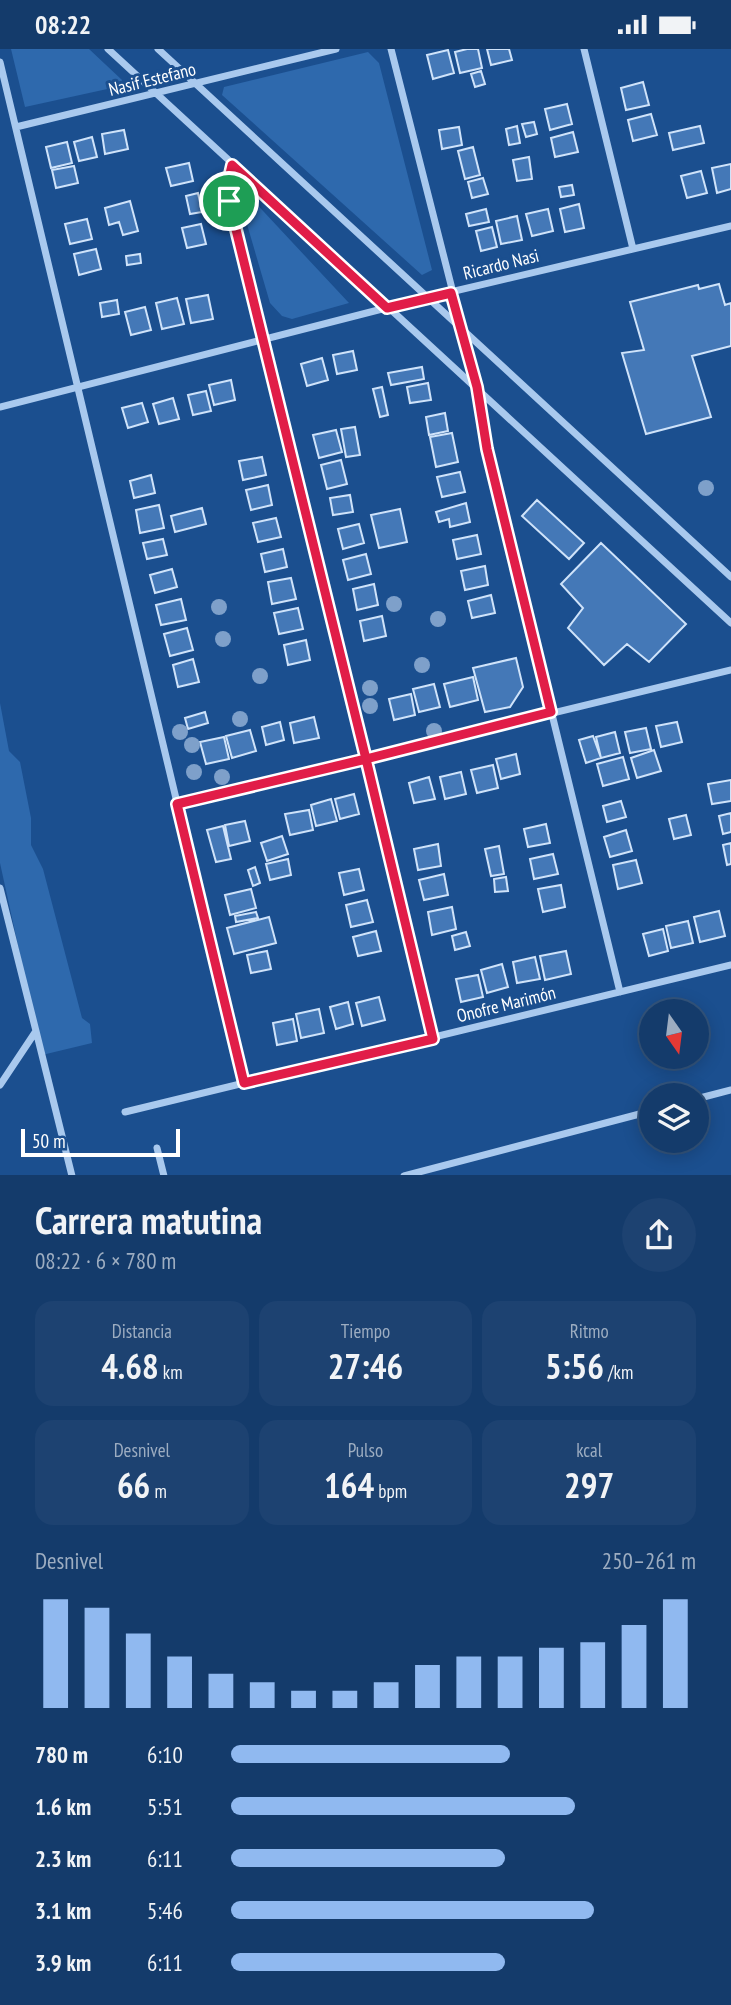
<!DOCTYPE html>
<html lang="es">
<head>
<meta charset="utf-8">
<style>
  :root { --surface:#143b6b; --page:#1d4271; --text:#f1f3f6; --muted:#9dadc1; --line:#33557e; --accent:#90b9f0 }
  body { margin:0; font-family:"PT Sans Narrow",sans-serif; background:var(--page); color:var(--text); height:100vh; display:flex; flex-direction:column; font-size:26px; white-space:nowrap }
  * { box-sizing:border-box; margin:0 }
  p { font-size:23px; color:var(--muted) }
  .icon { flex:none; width:38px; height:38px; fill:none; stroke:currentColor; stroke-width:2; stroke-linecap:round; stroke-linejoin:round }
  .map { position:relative; height:1126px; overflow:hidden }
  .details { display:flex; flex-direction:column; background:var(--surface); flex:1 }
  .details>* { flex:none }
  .needle { width:46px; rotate:166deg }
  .tools { position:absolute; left:639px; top:950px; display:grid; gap:14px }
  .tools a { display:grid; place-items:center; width:70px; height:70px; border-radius:50%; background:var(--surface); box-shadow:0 4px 18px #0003,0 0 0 2px var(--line); font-size:35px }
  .scale { position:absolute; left:21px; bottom:18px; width:159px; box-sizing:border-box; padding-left:7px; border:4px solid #fff; border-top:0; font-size:19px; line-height:24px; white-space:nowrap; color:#fff; -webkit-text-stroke:5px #1b4f8f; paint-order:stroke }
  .pin { position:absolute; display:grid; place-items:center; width:60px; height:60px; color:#fff; margin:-30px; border:4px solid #fff; border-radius:50%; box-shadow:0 2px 7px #0007 }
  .round { display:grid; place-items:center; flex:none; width:74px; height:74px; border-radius:37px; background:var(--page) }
  .summary { display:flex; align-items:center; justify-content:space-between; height:119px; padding:0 35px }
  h1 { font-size:38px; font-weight:700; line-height:52px }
  .metrics { display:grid; grid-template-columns:repeat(3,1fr); gap:10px; height:119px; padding:7px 35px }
  .metrics div { display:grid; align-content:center; border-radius:18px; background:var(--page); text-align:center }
  .metrics b { font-size:35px; font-weight:700 }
  .metrics small { font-size:19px; font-weight:400 }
  .metrics p { font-size:19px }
  .chart { height:196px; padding:14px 35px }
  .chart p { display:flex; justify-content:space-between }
  .chart svg { width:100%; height:126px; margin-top:7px; stroke:var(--accent); stroke-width:6 }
  ul { padding:0 35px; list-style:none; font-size:23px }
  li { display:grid; grid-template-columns:112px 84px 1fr; align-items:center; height:52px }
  li i { height:18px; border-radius:9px; background:var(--accent) }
  .status { display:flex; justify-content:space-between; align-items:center; height:49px; padding:0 35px; background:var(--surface); direction:ltr }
  .status svg { height:19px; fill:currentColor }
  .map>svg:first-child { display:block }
</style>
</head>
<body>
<div class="status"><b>08:22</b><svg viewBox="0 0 49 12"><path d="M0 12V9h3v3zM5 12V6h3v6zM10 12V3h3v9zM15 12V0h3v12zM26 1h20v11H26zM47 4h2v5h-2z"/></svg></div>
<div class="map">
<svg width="731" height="1127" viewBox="0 0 731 1127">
  <rect width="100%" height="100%" fill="#1b4f8f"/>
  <!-- green -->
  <path fill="#2e69ad" d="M11 0H89L122 31 121 37 25 58Z
    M368 3 379 14 432 221 422 226 222 46 224 38Z
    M249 147 349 254 292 270 282 267 270 254 244 165Z
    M0 654 9 702 20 713 31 769V796L43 820 82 969 90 975 92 994 42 1006 0 814Z"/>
  <!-- building -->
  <path fill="#4478b7" stroke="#cfe3fa" stroke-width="2" d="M467 0H478L482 19 460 24 455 3Z
    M487 0H509L512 11 491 16Z
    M448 1 454 24 433 30 427 6Z
    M481 22 485 35 475 38 471 25Z
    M643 33 649 56 626 61 621 39Z
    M567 55 572 75 550 81 545 60Z
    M651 65 657 86 633 92 628 71Z
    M534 73 537 85 526 88 522 75Z
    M517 77 520 94 509 96 506 80Z
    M700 77 704 94 673 101 669 84Z
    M459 78 462 96 442 100 439 81Z
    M124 81 128 100 105 105 102 85Z
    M573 83 578 103 555 108 551 89Z
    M92 88 97 108 79 112 74 93Z
    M67 93 72 114 51 119 46 98Z
    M473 98 480 126 465 130 458 102Z
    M529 108 532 130 517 132 513 111Z
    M189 114 193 132 171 137 166 119Z
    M731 115V140L717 144 712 119Z
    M74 117 78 134 56 139 52 121Z
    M701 122 707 144 687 149 681 127Z
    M483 129 488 145 472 149 468 133Z
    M572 136 574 146 561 148 559 138Z
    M198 144 202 163 190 165 186 147Z
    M130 152 138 182 123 186 119 173 109 176 105 159Z
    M579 155 584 179 565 183 560 160Z
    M486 160 489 173 469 177 466 165Z
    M548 160 553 182 532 187 526 165Z
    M517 167 522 191 501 195 496 172Z
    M87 170 92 190 70 195 65 175Z
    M201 175 206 195 187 199 182 179Z
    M492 178 497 198 481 202 476 182Z
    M96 200 101 220 79 226 74 205Z
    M140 205 141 214 127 216 126 207Z
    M719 235 725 256 731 254V297L692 307 711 368 646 385 622 304 644 301 630 253 698 236 699 240Z
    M208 246 213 270 191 274 186 250Z
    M177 249 184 275 162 280 156 254Z
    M117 251 119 265 102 268 100 254Z
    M145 258 151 281 131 286 125 263Z
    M353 302 357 321 337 325 333 306Z
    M322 309 328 331 307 337 301 315Z
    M422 318 424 330 391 336 388 324Z
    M231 331 235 351 214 356 209 336Z
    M428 334 431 351 410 354 407 338Z
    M382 338 388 366 380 368 373 340Z
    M206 342 211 362 193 366 188 346Z
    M173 349 179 370 159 375 153 355Z
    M142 354 148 373 128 379 122 359Z
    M445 364 448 382 429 386 426 368Z
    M355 378 360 406 346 408 341 380Z
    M336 381 342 403 319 409 313 386Z
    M452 384 458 413 436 418 430 388Z
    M262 408 266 426 243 431 239 412Z
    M341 411 347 435 327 440 321 416Z
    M460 423 465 443 442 448 437 428Z
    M151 426 155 444 134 449 130 432Z
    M268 436 272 456 251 461 246 441Z
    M350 446 353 463 333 466 330 449Z
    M537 451 584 494 569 510 522 467Z
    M466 454 470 473 450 478 449 470 439 473 436 463Z
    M159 456 164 479 140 484 136 461Z
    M202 459 206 475 175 483 171 467Z
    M400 460 407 493 379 499 371 466Z
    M276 469 281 488 258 493 253 474Z
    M359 475 364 494 343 500 338 480Z
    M477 486 481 505 457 510 453 491Z
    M163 490 167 506 147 510 143 494Z
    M601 494 686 575 649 613 627 595 604 616 568 579 583 559 561 535Z
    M283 500 287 518 265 523 261 505Z
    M366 505 371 525 348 531 343 511Z
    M485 517 488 536 465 541 461 522Z
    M172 520 177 538 155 544 150 526Z
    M291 529 296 550 272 555 268 533Z
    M374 535 378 556 357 561 353 540Z
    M491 546 495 564 472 569 468 552Z
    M181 550 186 571 161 576 156 556Z
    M298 559 303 580 279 585 274 564Z
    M382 567 386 587 364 592 360 572Z
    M187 579 193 601 170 607 164 585Z
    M306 591 310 611 288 616 284 596Z
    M516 609 523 638 510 658 485 663 473 619Z
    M193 610 199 633 178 638 173 616Z
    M473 628 478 651 450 658 444 635Z
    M434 635 440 658 419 663 413 640Z
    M411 645 415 666 394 671 389 650Z
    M205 663 208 674 188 680 185 669Z
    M314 668 319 689 294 694 290 674Z
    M280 673 284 691 266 696 262 678Z
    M677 673 682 693 661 698 656 677Z
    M646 679 651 700 630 704 625 683Z
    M250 681 256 702 232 709 226 687Z
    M615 683 620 704 601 709 596 688Z
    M593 687 601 709 586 714 579 691Z
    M224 688 229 710 206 715 200 693Z
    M654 701 661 722 637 729 631 709Z
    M516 705 520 725 501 730 496 710Z
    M623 708 629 730 603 737 597 715Z
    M493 716 498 739 477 744 471 721Z
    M461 723 466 745 445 750 440 728Z
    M429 728 435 750 414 754 409 734Z
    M731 731V752L712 755 708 735Z
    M354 745 359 765 340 770 335 750Z
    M331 750 337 772 316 777 311 756Z
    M621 752 626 768 607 773 603 757Z
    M309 761 313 781 290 786 285 765Z
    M731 764V783L723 785 719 767Z
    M686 766 691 786 674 790 669 770Z
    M245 772 250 792 229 797 225 776Z
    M546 775 550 794 528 798 524 780Z
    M223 777 231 810 216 813 207 781Z
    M626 781 632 802 610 808 604 788Z
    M282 787 288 805 267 812 261 794Z
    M731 794V815L727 816 723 796Z
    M438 795 441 817 418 821 414 800Z
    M499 797 504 825 491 827 485 800Z
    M553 805 558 825 534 830 530 810Z
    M288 810 291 826 270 831 266 815Z
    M636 811 642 834 618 840 613 816Z
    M255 818 260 834 253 837 248 821Z
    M359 820 364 841 344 846 339 824Z
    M444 825 448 846 424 851 419 831Z
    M506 828 508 842 495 843 494 830Z
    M561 836 565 858 543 863 538 840Z
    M251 840 256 859 230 866 225 846Z
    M367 851 373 873 351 878 346 856Z
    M452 858 456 880 432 886 428 863Z
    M719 862 725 887 700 893 694 868Z
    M256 863 258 869 236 873 235 867Z
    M269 868 276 894 234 905 227 879Z
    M688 872 693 894 671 899 666 877Z
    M663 880 668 902 649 907 643 885Z
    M376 882 381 902 358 907 353 888Z
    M466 883 470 897 455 901 452 887Z
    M267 902 271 920 251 924 247 906Z
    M566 902 571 925 545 931 540 907Z
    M535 908 540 930 517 934 513 913Z
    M502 915 508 938 487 944 481 921Z
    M478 926 483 948 461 953 456 930Z
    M379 948 385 971 362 977 356 954Z
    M348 953 353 975 336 980 330 958Z
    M319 960 324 984 301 989 296 965Z
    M293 970 297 992 277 996 273 974Z"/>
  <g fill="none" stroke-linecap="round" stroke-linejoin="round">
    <!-- street -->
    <path stroke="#a9c9ee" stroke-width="7" d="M108 0 731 574
      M158 0 731 528
      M391 0 477 338 487 400 620 943
      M584 0 633 200
      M0 13 244 1034
      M16 78 336 0
      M232 116 227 138 229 152 433 990
      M0 358 425 249 731 177
      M177 755 731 621
      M0 839 36 982 0 1036
      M36 982 72 1127
      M696 1050 731 1041
      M125 1063 731 916
      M157 1099 164 1127
      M404 1127 651 1062"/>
  </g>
  <!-- trees -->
  <g fill="#7ea0ca">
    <circle cx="706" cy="439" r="8"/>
    <circle cx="394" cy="555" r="8"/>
    <circle cx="219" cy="558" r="8"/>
    <circle cx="438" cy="570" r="8"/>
    <circle cx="223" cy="590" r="8"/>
    <circle cx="422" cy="616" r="8"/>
    <circle cx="260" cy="627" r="8"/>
    <circle cx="370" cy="639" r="8"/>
    <circle cx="370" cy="657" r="8"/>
    <circle cx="240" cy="670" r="8"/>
    <circle cx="434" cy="682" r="8"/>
    <circle cx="180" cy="683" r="8"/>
    <circle cx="192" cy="696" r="8"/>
    <circle cx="194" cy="723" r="8"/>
    <circle cx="222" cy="728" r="8"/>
  </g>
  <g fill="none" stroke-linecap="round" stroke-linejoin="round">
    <!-- route casing -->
    <g stroke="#fff" stroke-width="14">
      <path id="route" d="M229 152 366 710 177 755 244 1034 433 990 366 710 551 663 487 400 477 338 451 244 387 259 232 116 227 138 229 152"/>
    </g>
    <!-- route -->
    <use href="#route" stroke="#e11d48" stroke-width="9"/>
  </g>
  <g text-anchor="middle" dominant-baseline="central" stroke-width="6" stroke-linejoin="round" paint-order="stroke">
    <!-- street labels -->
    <g font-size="18" fill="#fff" stroke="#1b4f8f">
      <text transform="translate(152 30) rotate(-14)">Nasif Estefano</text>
      <text transform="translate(501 215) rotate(-14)">Ricardo Nasi</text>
      <text transform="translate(506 955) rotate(-14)">Onofre Marimón</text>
    </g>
  </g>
</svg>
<div class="tools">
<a><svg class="needle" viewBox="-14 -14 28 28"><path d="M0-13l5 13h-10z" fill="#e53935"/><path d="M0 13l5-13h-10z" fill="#9dadc1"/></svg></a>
<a><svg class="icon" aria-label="layers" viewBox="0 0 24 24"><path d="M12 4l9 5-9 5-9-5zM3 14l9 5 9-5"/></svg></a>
</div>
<div class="scale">50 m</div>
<div class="pin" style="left:229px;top:152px;background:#1e9e55"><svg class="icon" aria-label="arrive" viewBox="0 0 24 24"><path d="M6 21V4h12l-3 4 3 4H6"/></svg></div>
</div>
<section class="details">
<div class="summary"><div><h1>Carrera matutina</h1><p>08:22 · 6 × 780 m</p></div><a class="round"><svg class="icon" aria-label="share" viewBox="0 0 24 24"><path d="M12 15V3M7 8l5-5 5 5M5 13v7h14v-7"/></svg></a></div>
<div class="metrics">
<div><p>Distancia</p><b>4.68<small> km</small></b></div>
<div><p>Tiempo</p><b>27:46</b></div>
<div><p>Ritmo</p><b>5:56<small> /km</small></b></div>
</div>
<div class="metrics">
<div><p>Desnivel</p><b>66<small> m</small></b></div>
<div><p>Pulso</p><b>164<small> bpm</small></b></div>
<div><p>kcal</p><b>297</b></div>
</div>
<div class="chart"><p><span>Desnivel</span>250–261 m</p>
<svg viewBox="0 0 160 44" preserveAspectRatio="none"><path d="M5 44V6M15 44V9M25 44V18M35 44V26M45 44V32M55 44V35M65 44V38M75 44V38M85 44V35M95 44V29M105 44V26M115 44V26M125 44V23M135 44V21M145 44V15M155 44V6"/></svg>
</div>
<ul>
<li><b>780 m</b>6:10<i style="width:60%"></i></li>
<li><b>1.6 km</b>5:51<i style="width:74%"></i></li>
<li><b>2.3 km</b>6:11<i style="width:59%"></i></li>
<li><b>3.1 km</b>5:46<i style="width:78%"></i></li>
<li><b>3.9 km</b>6:11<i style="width:59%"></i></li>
</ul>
</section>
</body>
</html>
